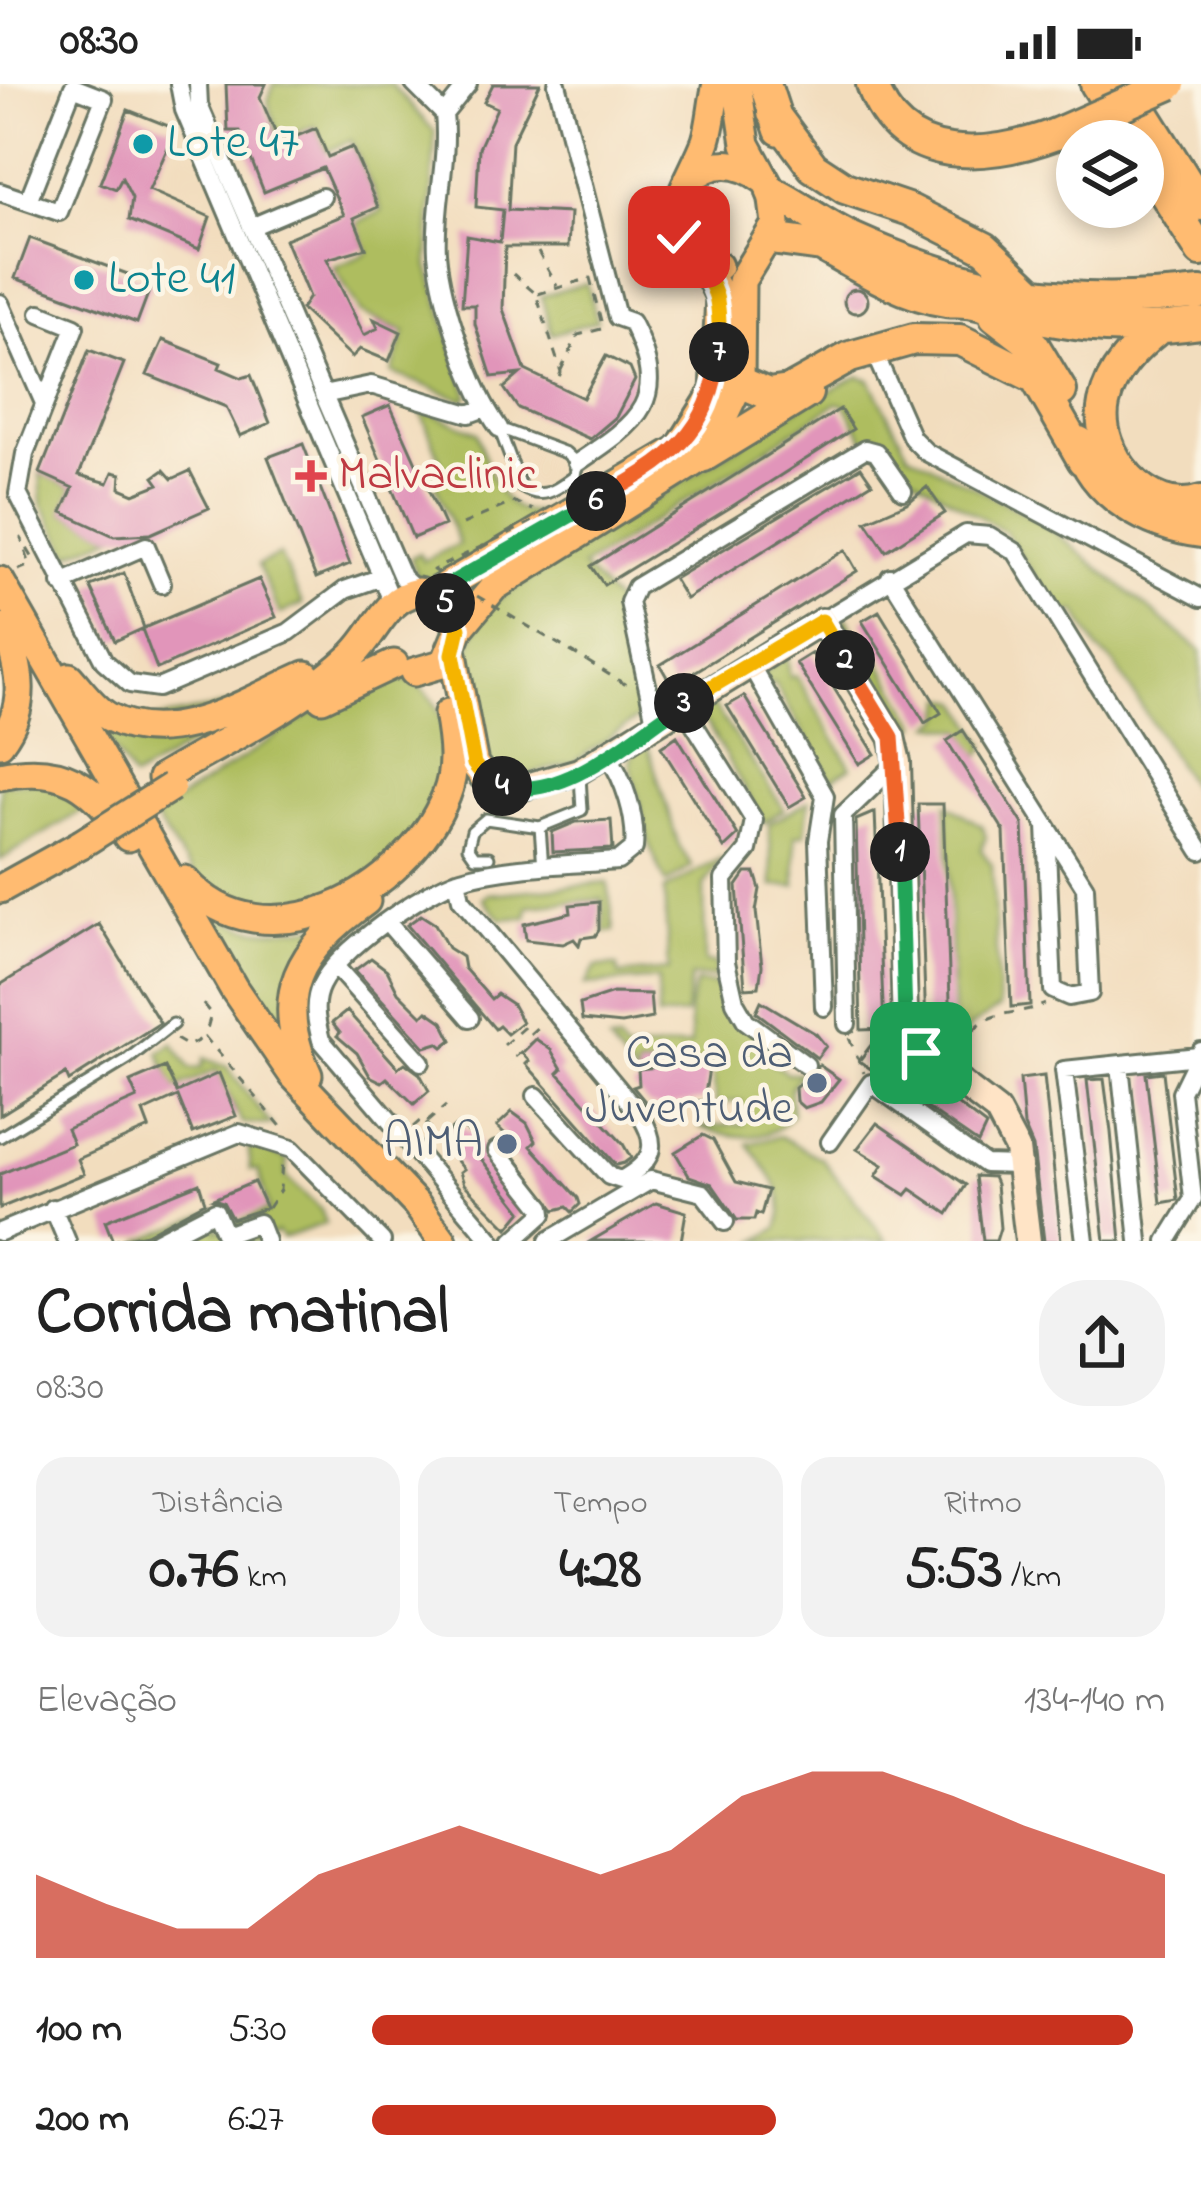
<!DOCTYPE html>
<html lang="pt">
<head>
<meta charset="utf-8">
<style>
  :root { --surface:#fff; --page:#f2f2f2; --text:#222; --muted:#767676; --accent:#c8321e }
  body { margin:0; font-family:"Indie Flower",sans-serif; background:var(--page); color:var(--text); height:100vh; display:flex; flex-direction:column; font-size:45px; white-space:nowrap }
  * { box-sizing:border-box; margin:0 }
  p { font-size:39px; color:var(--muted) }
  .icon { flex:none; width:66px; height:66px; fill:none; stroke:currentColor; stroke-width:2; stroke-linecap:round; stroke-linejoin:round }
  .map { position:relative; height:1157px; overflow:hidden }
  .drawer { display:flex; flex-direction:column; background:var(--surface); flex:1 }
  .drawer>* { flex:none }
  .controls { position:absolute; left:1056px; top:36px; display:grid; gap:24px }
  .controls a { display:grid; place-items:center; width:108px; height:108px; border-radius:50%; background:var(--surface); box-shadow:0 6px 18px #0003; font-size:60px }
  .pin { position:absolute; display:grid; place-items:center; width:102px; height:102px; color:#fff; margin:-51px; border-radius:24px; box-shadow:0 6px 18px #0006 }
  .km { position:absolute; width:60px; height:60px; margin:-30px; border-radius:50%; background:#222; color:#fff; font-size:33px; line-height:60px; text-align:center }
  .round { display:grid; place-items:center; flex:none; width:126px; height:126px; border-radius:48px; background:var(--page) }
  .head { display:flex; align-items:center; justify-content:space-between; height:204px; padding:0 36px }
  h1 { font-size:66px; font-weight:700; line-height:90px }
  .stats { display:grid; grid-template-columns:repeat(3,1fr); gap:18px; height:204px; padding:12px 36px }
  .stats div { display:grid; align-content:center; border-radius:30px; background:var(--page); text-align:center }
  .stats b { font-size:60px; font-weight:700 }
  .stats small { font-size:33px; font-weight:400 }
  .stats p { font-size:33px }
  .chart { height:336px; padding:24px 36px }
  .chart p { display:flex; justify-content:space-between }
  .chart svg { width:100%; height:216px; margin-top:12px; fill:var(--accent); opacity:.7 }
  ul { padding:0 36px; list-style:none; font-size:39px }
  li { display:grid; grid-template-columns:192px 144px 1fr; align-items:center; height:90px }
  li i { height:30px; border-radius:15px; background:var(--accent) }
  .status { display:flex; justify-content:space-between; align-items:center; height:84px; padding:0 60px; background:var(--surface); direction:ltr }
  .status svg { height:33px; fill:currentColor }
  .map>svg:first-child { display:block }
</style>
</head>
<body>
<div class="status"><b>08:30</b><svg viewBox="0 0 49 12"><path d="M0 12V9h3v3zM5 12V6h3v6zM10 12V3h3v9zM15 12V0h3v12zM26 1h20v11H26zM47 4h2v5h-2z"/></svg></div>
<div class="map">
<svg width="1201" height="1157" viewBox="0 0 1201 1157">
  <rect width="100%" height="100%" fill="#fcf5e5"/>
  <filter id="ink" filterUnits="userSpaceOnUse"><feTurbulence type="fractalNoise" baseFrequency=".00833" numOctaves="2"/><feDisplacementMap in="SourceGraphic" scale="24" xChannelSelector="R" yChannelSelector="G"/><feConvolveMatrix kernelMatrix="1 2 1 2 8 2 1 2 1" color-interpolation-filters="sRGB"/></filter>
  <filter id="wash" filterUnits="userSpaceOnUse"><feTurbulence type="fractalNoise" baseFrequency=".004" numOctaves="4" result="noise"/><feDisplacementMap in="SourceGraphic" scale="48" xChannelSelector="R" yChannelSelector="G"/><feGaussianBlur stdDeviation="2.7" result="paint"/><feColorMatrix in="noise" values="0 0 0 0 0 0 0 0 0 0 0 0 0 0 0 0 0 1.4 0 .05"/><feComposite in="paint" operator="in"/></filter>
  <g filter="url(#wash)">
    <rect width="100%" height="100%" fill="#f2ddbe"/>
    <!-- green -->
    <path fill="#aebd5f" stroke="#667d4a" stroke-width="3" d="M274 0H391L435 48 428 182 468 311 464 316 392 289 405 247 361 229 334 183 369 169 356 140 382 127 351 56 326 68 315 42 279 56 268 17Z
      M587 199 597 237 552 250 541 212Z
      M859 292 870 296 908 369 1043 439 1201 567V718L1115 580 1098 566 1076 527 1061 530 1005 448 898 383 891 362 864 355 845 321 837 319 582 483 621 523 641 632 572 679 507 696 480 674C471 612 450 567 496 517L806 319Z
      M420 325 477 348C488 381 498 438 545 427L550 433 431 496 417 492 411 474 419 469 423 477 459 460 429 384 441 378Z
      M40 389 73 404 63 428 114 452 70 470 42 420Z
      M280 471 302 520 280 530 258 481Z
      M847 534 859 560 867 557 918 641 898 655 837 541Z
      M787 571 790 593 796 591 851 683 831 696 774 599 768 601 762 591Z
      M395 593C469 607 451 715 410 758 375 794 308 836 256 830 213 826 174 765 154 732L338 612Z
      M270 613 133 695 92 630 115 643Z
      M945 614 960 617 986 662 979 673 963 646 933 641 943 634Z
      M712 619 784 725 764 739 709 643 696 629Z
      M647 660 679 762 692 782 666 799 650 763 630 678 635 665Z
      M43 697 93 720 0 776V700Z
      M809 717 805 750 795 752 796 802H773L769 740Z
      M947 720 982 742 986 753 981 766 992 781 999 924 970 943 963 959 954 960Z
      M722 774 704 802 705 878 716 879 715 893H691L685 931 658 933V895L585 901 596 883 617 882 619 891 669 886 664 806Z
      M608 799 614 847 605 848 602 815 528 822 527 833 501 835 483 815 488 810Z
      M202 826C262 853 260 847 323 842L283 955Z
      M696 899 716 900 733 932 769 962 764 974 787 989H801L790 1005 792 1031C769 1062 732 1053 699 1043L743 1040 742 1017 716 1019 712 977 638 984 637 995 609 959 618 958 625 968 691 961 689 923Z
      M173 959 190 985 202 984 204 974 227 983 271 1041 242 1039 216 986 174 1005 159 969Z
      M780 1052 822 1075 887 1157H757L778 1144C791 1107 767 1088 748 1060Z
      M260 1063 287 1076 286 1093 321 1126 326 1139 283 1154 277 1148 260 1157H140L215 1127 217 1147 269 1126 258 1086H250L249 1064Z"/>
    <g id="blocks">
      <!-- building -->
      <path fill="#e195ba" d="M226 0H266L260 13 280 59 316 44 328 73 352 63 378 123 354 134 366 164 327 175 364 251 378 244 374 235 401 248 389 277 360 265 352 273 301 225 309 213 285 155 344 131 323 84 264 108 240 47H228Z
        M493 0H540L512 58 508 126 570 129 568 163H505L503 225 525 286 583 314 606 272 630 284 635 296 616 333 590 355 518 324 504 304 520 290 492 293 475 240V221H462L467 152 500 158 503 126 476 123 479 64 497 24 484 18Z
        M128 26 176 45 149 106 210 133 199 165 129 136 132 114 122 94 116 105 100 99Z
        M30 154 152 199 137 239 15 194Z
        M844 217a12 12 0 1 1 24 0a12 12 0 1 1-24 0Z
        M163 256 221 279 219 284 242 294 251 291 270 339 240 352 226 323 147 291Z
        M89 266 124 279 79 391 108 399 113 388 121 390 120 404 134 410 159 400 154 393 164 386 172 395 190 387 209 424 150 450 114 452 62 428 73 404 40 389Z
        M390 321 444 441 413 454 362 333Z
        M840 325 853 345 731 423 604 501 591 482Z
        M303 360 350 480 316 494 268 373Z
        M861 383 872 399 686 515 674 495Z
        M927 403 945 429 886 467 866 437 909 418Z
        M845 466 857 487 672 602 660 581Z
        M124 489 144 544 259 495 276 533 157 585 142 545 115 557 90 502Z
        M879 527 941 629 925 639 862 537Z
        M812 569 875 670 859 680 796 579Z
        M744 612 806 713 789 723 727 622Z
        M963 646 1023 740 1030 921 1011 923 1004 747 947 657Z
        M677 652 738 751 724 764 661 663Z
        M918 720H943L951 944 926 942Z
        M875 728 884 945 861 946 856 736Z
        M611 736 613 765 553 768 552 748 576 738Z
        M746 789H755L760 805 756 827 762 882 759 903 745 904 737 802Z
        M599 818V846L595 852 581 854 579 861 574 855 563 860 526 856 524 840 571 829 570 821Z
        M421 831 435 840 448 864 462 873 464 884 491 915 497 910 512 920 522 938 507 950 499 942 495 945 407 841Z
        M99 840 160 939 69 997 66 990 0 1031V901Z
        M371 874 387 886 398 908 422 932 427 927 443 938 452 956 443 963 438 959 425 963 355 886Z
        M613 909 650 910 652 934 621 940 582 936 580 920Z
        M761 917 816 950 826 962 817 974 756 928Z
        M347 927 398 984 405 979 420 990 429 1007 414 1020 387 994 382 998 370 992 357 969 337 952 340 949 332 939Z
        M536 955 551 966 562 985 558 989 623 1060 631 1074 624 1079 616 1081 526 980 529 977 522 969Z
        M874 957 986 1042 978 1059 859 977Z
        M710 978 704 1016 658 1023 648 1021 633 1003 639 1001 638 985Z
        M819 981 839 995 821 1018 804 1024 796 1017 795 1004Z
        M165 983 177 1008 219 989 236 1032 193 1049 178 1012 143 1028 149 1044 78 1075 84 1090 0 1124V1090L73 1060 67 1045 137 1014 130 998Z
        M1163 988 1178 1116 1161 1119 1146 990Z
        M1044 992 1050 1050 1061 1157H1044L1033 1063 1024 1042 1020 995Z
        M1104 995 1111 1048 1121 1157H1105L1087 996Z
        M512 1028 527 1039 536 1057 531 1062 578 1114 580 1120 572 1128 567 1123 555 1126 500 1053 505 1050 497 1042Z
        M877 1039 966 1101 948 1130 911 1105 906 1111 876 1092 883 1081 857 1065Z
        M458 1040 475 1053 483 1068 479 1072 522 1127 508 1144 464 1100 460 1088 464 1085 447 1065 451 1061 442 1053Z
        M703 1051 713 1056 736 1098 768 1106 761 1131 756 1129 754 1136H737L712 1100 689 1092 675 1068Z
        M975 1092 993 1093 996 1100 1000 1144 996 1157H983Z
        M254 1098 266 1124 232 1135 223 1118 213 1115Z
        M199 1099 205 1118 146 1150 113 1157 105 1137Z
        M656 1119 686 1128 681 1157H591Z"/>
    </g>
  </g>
  <g filter="url(#ink)">
    <use href="#blocks" fill-opacity="0" stroke="#697564" stroke-width="3"/>
    <g fill="none" stroke-linecap="round" stroke-linejoin="round">
      <!-- service casing -->
      <g stroke="#697564" stroke-width="15">
        <path id="service" d="M499 344 566 369 577 379 575 392C556 406 543 417 521 403Z
          M489 773H475L468 763 472 747 486 735 540 743
          M543 784 540 743 582 726 580 692
          M0 1053 128 975 173 940"/>
      </g>
      <!-- minor casing -->
      <g stroke="#697564" stroke-width="22">
        <path id="minor" d="M179 0 184 26 389 510 388 523
          M198 0 199 21 402 493 418 508
          M414 0 444 30C449 77 434 123 437 169 441 218 471 305 499 344
          M557 0 617 233 631 238C671 316 640 337 577 379
          M444 30 468 0
          M0 108 59 128 104 15 73 3 28 117
          M251 143 322 113
          M0 219 44 319
          M40 229 75 243 25 370 18 410 104 577 130 600 158 604 289 548 345 506 382 493
          M874 268 912 354 926 368 1201 514
          M323 311 371 301 469 330 485 324
          M890 493 1085 803 1090 909 1069 913 1053 906 1046 742
          M61 499 146 462 162 500
          M822 537 966 450 990 452 1016 468 1201 767
          M750 580 825 712 818 757 824 923
          M682 621 754 736 748 766 724 795 726 878 735 918 746 937 806 981
          M655 637 629 518 636 503 865 365 876 368 903 407
          M457 796 461 815 640 1031C660 1062 653 1078 621 1096L609 1092 536 1012
          M387 838 470 934
          M335 882 421 978
          M847 940 843 731 898 678
          M1120 981 1139 1157
          M830 1058 871 999 985 1080 1019 1081
          M497 1066 542 1123 543 1130 513 1157
          M53 1124 67 1157
          M0 1148 239 1049 292 1065 382 1157
          M157 1157 215 1127 225 1151 259 1139 266 1157
          M492 1157 321 956C316 937 312 919 321 901 337 867 424 806 461 795 510 781 567 781 618 777L634 764C637 733 624 695 607 670
          M548 1157 651 1096 703 1109 725 1138
          M1085 1157 1064 986 1198 972
          M1167 1157 1193 1115 1181 1008 1201 967"/>
      </g>
      <!-- secondary casing -->
      <g stroke="#697564" stroke-width="30">
        <path id="secondary" d="M516 705 579 687 822 537 892 653 898 678 905 934 919 967 997 1027 1017 1065 1028 1157"/>
      </g>
      <!-- primary casing -->
      <g stroke="#697564" stroke-width="33">
        <path id="primary" d="M717 0C712 19 712 38 706 57 689 103 641 158 718 182
          M688 97C712 75 737 76 763 95
          M0 497 234 905 293 991 417 1121 443 1157
          M432 510 679 365 715 307 720 213 702 176
          M459 545 494 503 704 372 740 298 741 197 776 140 772 108 746 60 737 0
          M453 570 474 680 484 693 516 705
          M69 593C81 606 94 625 109 633 172 667 248 616 306 591
          M322 614 394 580
          M0 659C29 621 20 586 6 544
          M0 692C64 678 94 702 128 753
          M162 694C225 656 299 622 353 571 376 549 385 514 418 508L442 515 459 545 445 579 414 588
          M185 796C265 886 408 807 446 712 457 685 453 657 448 629
          M0 805 81 760
          M308 991C271 911 299 865 366 817"/>
      </g>
      <!-- motorway casing -->
      <g stroke="#697564" stroke-width="36">
        <path id="motorway" d="M765 0 780 46
          M872 0C900 84 988 75 1056 50
          M1096 0 1132 57
          M1125 0 1201 121
          M773 29 813 83 845 104 910 126 985 164 1030 207
          M1143 75 1201 167
          M772 108C800 121 824 142 852 154 976 210 1066 224 1201 209
          M771 155 836 164
          M820 161C859 183 901 210 946 217 955 218 964 217 974 219 1057 239 1114 252 1201 239
          M995 232 1034 262 1061 307
          M1159 244C1134 264 1111 287 1104 319 1093 369 1148 435 1201 417
          M740 298 768 310 789 307 850 273 914 255 960 256 1036 294 1083 376
          M1079 358C1092 411 1150 441 1201 448
          M704 372 807 309"/>
      </g>
      <!-- path -->
      <path stroke="#697564" stroke-width="3" stroke-dasharray="9 9" stroke-linecap="butt" d="M538 168 557 202
        M513 190 536 210 561 288 558 296
        M538 210 590 194 603 245
        M561 286 578 251 601 245
        M463 440 514 418 533 426
        M18 486 30 481 21 454 35 478
        M587 577 631 604
        M203 920 211 930 205 953 285 1047
        M849 954 864 989
        M176 955 188 962 203 954
        M504 961 523 944 529 951 542 939
        M947 964 965 961C981 922 1013 934 1045 920
        M515 973 534 956 530 952
        M427 1038 446 1022
        M413 1043 422 1035 429 1043 421 1050
        M268 1124 280 1106 282 1077"/>
      <!-- service -->
      <use href="#service" stroke="#fff" stroke-width="9"/>
      <!-- minor -->
      <use href="#minor" stroke="#fff" stroke-width="16"/>
      <!-- secondary -->
      <use href="#secondary" stroke="#ffe4c6" stroke-width="24"/>
      <!-- primary -->
      <use href="#primary" stroke="#ffbb71" stroke-width="27"/>
      <!-- motorway -->
      <use href="#motorway" stroke="#ffbb71" stroke-width="30"/>
      <!-- primary-bridge casing -->
      <g stroke="#697564" stroke-width="33" stroke-linecap="butt">
        <path id="primary-bridge" d="M81 760 171 703"/>
      </g>
      <!-- motorway-bridge casing -->
      <g stroke="#697564" stroke-width="36" stroke-linecap="butt">
        <path id="motorway-bridge" d="M1056 50 1170 0"/>
      </g>
      <!-- path-bridge -->
      <path stroke="#697564" stroke-width="3" stroke-dasharray="9 9" stroke-linecap="butt" d="M549 430 433 486 587 577"/>
      <!-- primary-bridge -->
      <use href="#primary-bridge" stroke="#ffbb71" stroke-width="27"/>
      <!-- motorway-bridge -->
      <use href="#motorway-bridge" stroke="#ffbb71" stroke-width="30"/>
    </g>
  </g>
  <g fill="none" stroke-linecap="round" stroke-linejoin="round" filter="url(#ink)">
    <!-- split-1 casing -->
    <g stroke="#fff" stroke-width="24">
      <path id="split-1" d="M900 768 905 934 921 969"/>
    </g>
    <!-- split-2 casing -->
    <g stroke="#fff" stroke-width="24">
      <path id="split-2" d="M845 576 892 653 900 768"/>
    </g>
    <!-- split-3 casing -->
    <g stroke="#fff" stroke-width="24">
      <path id="split-3" d="M684 619 822 537 845 576"/>
    </g>
    <!-- split-4 casing -->
    <g stroke="#fff" stroke-width="24">
      <path id="split-4" d="M502 702C566 718 634 650 684 619"/>
    </g>
    <!-- split-5 casing -->
    <g stroke="#fff" stroke-width="24">
      <path id="split-5" d="M445 519 459 544 453 570 474 680 484 693 502 702"/>
    </g>
    <!-- split-6 casing -->
    <g stroke="#fff" stroke-width="24">
      <path id="split-6" d="M445 519 432 510 596 417"/>
    </g>
    <!-- split-7 casing -->
    <g stroke="#fff" stroke-width="24">
      <path id="split-7" d="M596 417C666 377 710 354 719 268"/>
    </g>
    <!-- split-8 casing -->
    <g stroke="#fff" stroke-width="24">
      <path id="split-8" d="M679 153C715 205 721 200 719 268"/>
    </g>
    <!-- split-1 -->
    <use href="#split-1" stroke="#22a559" stroke-width="15"/>
    <!-- split-2 -->
    <use href="#split-2" stroke="#f0652b" stroke-width="15"/>
    <!-- split-3 -->
    <use href="#split-3" stroke="#f5b400" stroke-width="15"/>
    <!-- split-4 -->
    <use href="#split-4" stroke="#22a559" stroke-width="15"/>
    <!-- split-5 -->
    <use href="#split-5" stroke="#f5b400" stroke-width="15"/>
    <!-- split-6 -->
    <use href="#split-6" stroke="#22a559" stroke-width="15"/>
    <!-- split-7 -->
    <use href="#split-7" stroke="#f0652b" stroke-width="15"/>
    <!-- split-8 -->
    <use href="#split-8" stroke="#f5b400" stroke-width="15"/>
  </g>
  <!-- markers -->
  <g fill="#0f9aa8" stroke="#fcf5e5" stroke-width="4.5">
    <circle cx="143" cy="60" r="12"/>
    <circle cx="84" cy="196" r="12"/>
  </g>
  <path fill="#e0444e" stroke="#fcf5e5" stroke-width="4.5" d="M305 374h12v12h12v12h-12v12h-12v-12h-12v-12h12z"/>
  <g fill="#5c6f8a" stroke="#fcf5e5" stroke-width="4.5">
    <circle cx="817" cy="999" r="12"/>
    <circle cx="507" cy="1060" r="12"/>
  </g>
  <g text-anchor="middle" dominant-baseline="central" stroke-width="9" stroke-linejoin="round" paint-order="stroke">
    <!-- culture labels -->
    <g font-size="48" fill="#0d838f" stroke="#fcf5e5" text-anchor="start">
      <text x="167" y="60">Lote 47</text>
      <text x="108" y="196">Lote 41</text>
    </g>
    <!-- health labels -->
    <g font-size="48" fill="#be3a42" stroke="#fcf5e5" text-anchor="start">
      <text x="338" y="392">Malvaclinic</text>
    </g>
    <!-- service labels -->
    <g font-size="48" fill="#4e5e75" stroke="#fcf5e5" text-anchor="end">
      <text x="793" y="971">Casa da<tspan x="793" dy="55">Juventude</tspan></text>
      <text x="483" y="1060">AIMA</text>
    </g>
  </g>
</svg>
<div class="controls">
<a><svg class="icon" aria-label="layers" viewBox="0 0 24 24"><path d="M12 4l9 5-9 5-9-5zM3 14l9 5 9-5"/></svg></a>
</div>
<div class="pin" style="left:921px;top:969px;background:#1e9e55"><svg class="icon" aria-label="arrive" viewBox="0 0 24 24"><path d="M6 21V4h12l-3 4 3 4H6"/></svg></div>
<div class="pin" style="left:679px;top:153px;background:#d93025"><svg class="icon" aria-label="check" viewBox="0 0 24 24"><path d="M5 12l5 5 9-10"/></svg></div>
<b class="km" style="left:900px;top:768px">1</b>
<b class="km" style="left:845px;top:576px">2</b>
<b class="km" style="left:684px;top:619px">3</b>
<b class="km" style="left:502px;top:702px">4</b>
<b class="km" style="left:445px;top:519px">5</b>
<b class="km" style="left:596px;top:417px">6</b>
<b class="km" style="left:719px;top:268px">7</b>
</div>
<section class="drawer">
<div class="head"><div><h1>Corrida matinal</h1><p>08:30</p></div><a class="round"><svg class="icon" aria-label="share" viewBox="0 0 24 24"><path d="M12 15V3M7 8l5-5 5 5M5 13v7h14v-7"/></svg></a></div>
<div class="stats">
<div><p>Distância</p><b>0.76<small> km</small></b></div>
<div><p>Tempo</p><b>4:28</b></div>
<div><p>Ritmo</p><b>5:53<small> /km</small></b></div>
</div>
<div class="chart"><p><span>Elevação</span>134–140 m</p>
<svg viewBox="0 0 160 44" preserveAspectRatio="none"><path d="M0 44V27L10 33L20 38L30 38L40 27L50 22L60 17L70 22L80 27L90 22L100 11L110 6L120 6L130 11L140 17L150 22L160 27V44z"/></svg>
</div>
<ul>
<li><b>100 m</b>5:30<i style="width:96%"></i></li>
<li><b>200 m</b>6:27<i style="width:51%"></i></li>
</ul>
</section>
</body>
</html>
